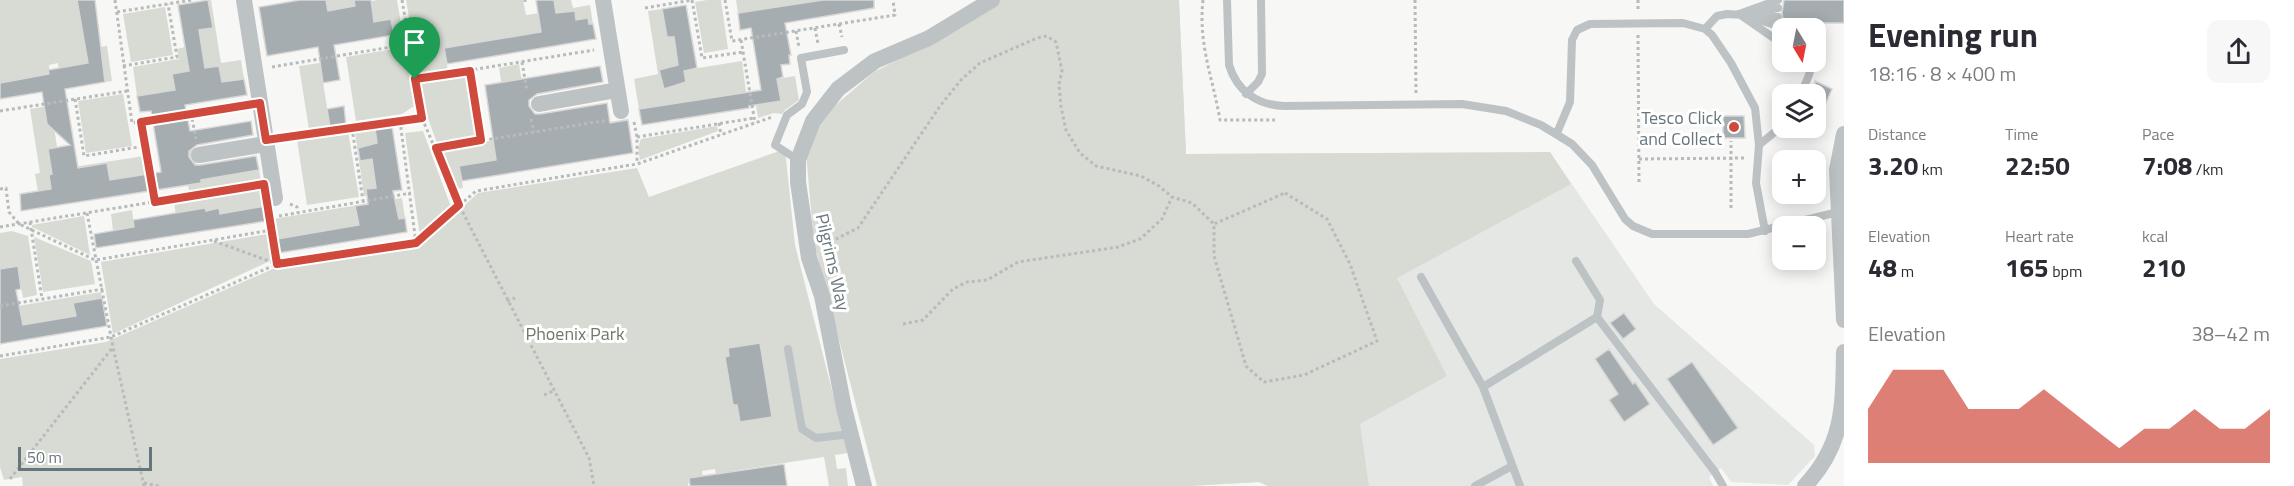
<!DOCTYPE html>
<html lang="en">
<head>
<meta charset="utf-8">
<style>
  :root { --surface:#fff; --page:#f7f7f7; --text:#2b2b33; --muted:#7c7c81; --accent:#cf4a3c }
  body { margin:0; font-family:"Titillium Web",sans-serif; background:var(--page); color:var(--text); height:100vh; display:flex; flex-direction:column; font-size:22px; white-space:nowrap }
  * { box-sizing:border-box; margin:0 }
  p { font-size:20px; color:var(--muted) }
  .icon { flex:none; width:33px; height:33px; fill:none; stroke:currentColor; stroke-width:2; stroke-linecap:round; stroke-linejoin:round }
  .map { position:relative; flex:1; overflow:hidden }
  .side { display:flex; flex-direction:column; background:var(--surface); width:450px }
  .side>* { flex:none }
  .needle { width:39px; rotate:170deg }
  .buttons { position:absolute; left:1772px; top:18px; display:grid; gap:12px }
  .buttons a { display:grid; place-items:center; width:54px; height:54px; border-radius:12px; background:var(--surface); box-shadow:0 3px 15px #0003; font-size:30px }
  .scale { position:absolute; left:18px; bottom:15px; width:134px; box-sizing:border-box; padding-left:6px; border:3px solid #66767c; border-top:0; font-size:16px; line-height:21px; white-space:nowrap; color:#66767c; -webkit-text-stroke:4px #fff; paint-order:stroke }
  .pin { position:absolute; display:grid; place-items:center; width:51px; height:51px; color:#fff; margin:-62px -26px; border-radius:50% 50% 50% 0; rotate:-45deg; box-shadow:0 0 6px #0007 }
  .pin .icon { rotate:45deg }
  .round { display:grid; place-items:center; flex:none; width:63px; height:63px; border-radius:12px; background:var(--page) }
  .headline { display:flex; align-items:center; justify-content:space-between; height:102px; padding:0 24px }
  h1 { font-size:33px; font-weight:700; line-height:45px }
  .metrics { display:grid; grid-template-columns:repeat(3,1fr); gap:9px; height:102px; padding:6px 24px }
  .metrics div { display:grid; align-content:center }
  .metrics b { font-size:26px; font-weight:700 }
  .metrics small { font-size:16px; font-weight:400 }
  .metrics p { font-size:16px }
  .chart { height:168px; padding:12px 24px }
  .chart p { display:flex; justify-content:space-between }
  .chart svg { width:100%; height:108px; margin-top:6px; fill:var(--accent); opacity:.7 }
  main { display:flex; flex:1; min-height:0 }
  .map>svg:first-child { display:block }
</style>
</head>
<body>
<main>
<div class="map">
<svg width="1844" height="486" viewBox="0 0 1844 486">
  <rect width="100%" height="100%" fill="#f7f7f5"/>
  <!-- built -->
  <path fill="#e5e7e5" d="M1001 0H1179L1186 154 1550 152 1654 304 1814 445 1815 456 1788 485 1731 482 1721 468 1709 477 1713 486H1268L1259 482 1189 486H877L924 46Z"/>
  <!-- green -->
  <path fill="#d8dbd4" d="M0 0H77L85 49 107 46 112 81 105 82 102 66 59 73 58 63 49 65 50 74 0 83Z
    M211 0 221 63 241 60 244 79 137 96 133 67 179 59 177 49 185 47 188 68 205 66 194 2Z
    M326 0H354L355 5 377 0H397L404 42 396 44 391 19 264 40 261 20 327 9Z
    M406 0H523L526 15 555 11 554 0H571L573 8 590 5 593 24H589L588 18 578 19V26L444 48 448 72 419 77Z
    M707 0H721L728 49 704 53 695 2Z
    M736 0H823L738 13Z
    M1001 0H1179L1186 154 1550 152 1571 184 1397 278 1447 376 1360 424 1369 486H1268L1259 482 1189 486H877L814 244 806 153 824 115 874 72 924 46Z
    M165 7 173 55 131 62 123 14Z
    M662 9 666 28 672 27 679 71 742 61 746 92 639 109 634 79 658 74 648 11Z
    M405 47 414 106 402 114 356 121 346 57Z
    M320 63 330 127 309 130 299 66Z
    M519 64 526 108 506 111 499 68Z
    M467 73 477 137 437 143 423 105 419 80Z
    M795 76 799 100 785 110 782 114 774 113 758 118 756 105 777 79Z
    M123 94 132 146 86 153 78 101Z
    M49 106 50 110 45 111 47 124 51 128 54 127 57 147 48 149 49 160 61 169 144 156 147 174 38 192 35 174 40 173 30 109Z
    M188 117 199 180 259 170 261 181 190 193 169 121Z
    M628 119 631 139 460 166 463 188 455 189 439 149Z
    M717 126 718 131 640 160 638 148 641 139Z
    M375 129 385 192 364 196 355 132Z
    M348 131 359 197 307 205 297 140Z
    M423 131 451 207 420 236 405 133Z
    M785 149 795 245 848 453 835 455 837 469 846 468 848 486H829L824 457 731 471 732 486H718L715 469 702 471 704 481 688 483V486H23L22 477 4 480 0 467V359L106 342 275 268 420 246 478 193 637 168 649 197Z
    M262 189 265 206 220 214 219 208 208 210 209 215 177 221 174 203Z
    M402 198 405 218 277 239 273 219Z
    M132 210 134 227 113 231 111 214Z
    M84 216 90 255 32 227V225Z
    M12 231 28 236 37 295 23 298 17 266 8 267 10 276 0 278V233Z
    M268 234 272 260 113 334 101 262Z
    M34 237 91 261 95 284 43 292Z
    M101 292 104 311 0 329V309Z"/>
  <!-- building -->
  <path fill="#a5adb1" stroke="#d9d8d7" stroke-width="1.5" d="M77 0H95L105 82 65 89 78 168 107 163 110 180 161 172 151 111 140 112 137 96 175 90 172 74 189 71 178 5 208 0 213 28 199 30 205 68 219 66 222 82 244 79 247 95 185 105 190 131 251 121 253 135 197 145 189 151V157L195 165H200L256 156 259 170 201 180V183L21 211 20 194 51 189 49 175 52 174 48 149 70 145 47 124 42 92 0 99V83L49 74 48 70 88 63Z
    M300 0H326L328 11 355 6 354 0H371L374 22 391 19 394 35 334 45 340 80 323 83 318 47 267 56 259 7Z
    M536 0H554L556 13 575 11 576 20 588 18 589 24H593L596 39 447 64 444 48 541 32Z
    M823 0H874V8L785 23 791 55H789L790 64 781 65 783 77 777 79 781 101 749 106V108L642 125 639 109 761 90 751 28 740 30 738 13Z
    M1784 0H1844V23H1817V28H1784L1782 13Z
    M686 5 697 68 684 71 686 82 664 89 659 70 678 65 674 37H667L662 9Z
    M600 66 603 82 537 94 529 100V106L535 114H540L607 103 610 123 628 120 633 153 462 181 459 166 496 160 485 85Z
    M1815 81 1832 89 1815 127Z
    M344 106 346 125 330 127 327 109Z
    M1723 116H1744L1745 138H1723Z
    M392 126 402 190 393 191 399 219 405 218 407 232 279 253 277 239 359 225 355 206 368 204 366 189 376 188 372 159 360 161 358 148 377 143 375 129Z
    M265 206 267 221 96 248 94 234 134 227 133 220 205 208 206 211 219 208 220 214Z
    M18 266 21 289 16 290 23 325 76 316 73 303 102 298 107 326 0 344V269Z
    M1624 313 1636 329 1623 339 1610 323Z
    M760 343 772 417 740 422 737 405H733L725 357 729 356 728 348Z
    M1609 349 1633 384 1635 382 1650 404 1624 422 1609 400 1618 394 1595 359Z
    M1692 362 1738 428 1713 445 1667 379Z
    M784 464 787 486H690L689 478Z"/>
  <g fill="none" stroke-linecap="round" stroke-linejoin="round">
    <!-- path -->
    <path stroke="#b7bbbc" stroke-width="3" stroke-dasharray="3 3" stroke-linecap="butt" d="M115 0 132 123 243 105
      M402 0 422 118 459 205 589 458 594 486
      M525 0V2
      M692 0 702 58 743 52
      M725 0 732 41 895 15 893 0
      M1203 0C1198 45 1213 78 1220 120H1275
      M1415 0 1416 93
      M1638 0V10
      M645 8 693 0
      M117 12 192 0
      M839 24 842 37
      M815 28 818 44
      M796 31 799 47
      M1638 35 1639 184
      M741 40 755 123
      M522 62 527 91
      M123 66 177 57 168 4
      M272 67 409 44
      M469 71 481 140
      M415 79 594 50
      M75 99 84 156 145 146
      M0 111 127 91
      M191 113 196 139
      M531 119 534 132
      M400 121 416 243
      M141 122 155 202
      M634 122 637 137V163
      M719 123 721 135
      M352 128 363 201
      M637 137 754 118
      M281 138 422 118
      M436 148 609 120
      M1639 159 1745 158
      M0 189 6 188 9 212 19 224 95 260 272 230
      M1285 193 1327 219 1350 264 1377 341 1304 375 1264 382 1246 366 1214 256V224Z
      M290 204 297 207 298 213
      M1731 208V141
      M87 213 113 347 144 486
      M279 216 411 193
      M30 222 42 299
      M0 227 257 185
      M214 241 277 264 269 212
      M824 242 836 239 858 228 940 106 961 80 980 63 1037 38 1047 36 1056 42 1062 71 1059 84 1061 107 1066 130 1080 153 1096 166 1141 176 1159 186 1172 197 1192 203 1214 224
      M507 301 515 298
      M0 306 103 289
      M903 324 923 320 953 289 967 282 987 280 1018 262 1118 247 1140 239 1162 219 1172 197
      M0 356 111 337 277 264 416 243 476 191 637 164 772 117
      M544 395 553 391
      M10 479 113 347
      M144 483 159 486"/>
    <!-- lane -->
    <path stroke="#bdc2c4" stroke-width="8" d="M1227 0 1229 65C1237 91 1257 105 1284 106L1462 104 1506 111 1541 125 1572 144 1592 165 1625 219 1633 226 1652 234H1748L1838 212
      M1757 11 1778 8
      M1742 13 1778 0
      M1739 14 1778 41
      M1753 18 1778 26
      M1705 29 1717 16 1727 14 1778 17
      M1246 94 1258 82 1262 74 1261 0
      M1801 94 1809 75 1812 62
      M1557 133 1570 102 1572 40 1577 30 1590 24 1683 23 1705 29 1712 35 1731 63 1755 108 1759 145 1756 183 1765 231
      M1759 145 1782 126
      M798 160 775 145 787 115 802 104 807 92 801 58 844 50
      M1576 261 1600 300 1597 317 1715 472 1723 486
      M1421 277 1483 387 1520 486
      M788 349 802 429 816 438 851 434
      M1483 387 1597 317
      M1475 486 1512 466"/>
    <!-- street -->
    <path stroke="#bdc2c4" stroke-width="16" d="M244 0 275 198
      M603 0 621 111
      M539 104 617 90
      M1844 134 1837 170 1844 320
      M199 155 266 144
      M864 486 844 408 822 296 809 258 798 182V160L813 121 838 89 875 61 929 38 992 0
      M1805 486C1844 444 1843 407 1844 352"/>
  </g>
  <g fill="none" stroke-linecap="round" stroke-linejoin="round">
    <!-- route casing -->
    <g stroke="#fff" stroke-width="12">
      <path id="route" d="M470 71 481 140 436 148 459 205 416 243 277 264 264 184 155 202 141 122 260 103 266 140 422 118 415 79Z"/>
    </g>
    <!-- route -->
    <use href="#route" stroke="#cf4a3c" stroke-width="8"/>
  </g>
  <!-- markers -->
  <circle fill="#cf4a3c" stroke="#fff" stroke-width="2" cx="1734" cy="127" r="6"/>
  <g text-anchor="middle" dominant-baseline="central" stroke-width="6" stroke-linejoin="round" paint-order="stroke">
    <!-- poi labels -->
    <g font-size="18" fill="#66767c" stroke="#fff" text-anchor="end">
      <text x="1722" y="117">Tesco Click<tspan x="1722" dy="21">and Collect</tspan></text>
    </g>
    <!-- street labels -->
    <g font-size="18" fill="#66767c" stroke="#fff">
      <text transform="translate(833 262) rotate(77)">Pilgrims Way</text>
    </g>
    <!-- park labels -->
    <g font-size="18" fill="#6e7a68" stroke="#fff">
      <text x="575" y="333">Phoenix Park</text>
    </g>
  </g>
</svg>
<div class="buttons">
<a><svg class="needle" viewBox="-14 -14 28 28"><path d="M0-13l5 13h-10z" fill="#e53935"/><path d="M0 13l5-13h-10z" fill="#7c7c81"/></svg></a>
<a><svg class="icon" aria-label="layers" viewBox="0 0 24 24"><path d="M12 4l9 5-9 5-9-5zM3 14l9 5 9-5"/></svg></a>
<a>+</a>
<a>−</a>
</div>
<div class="scale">50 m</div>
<div class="pin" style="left:415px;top:79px;background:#1e9e55"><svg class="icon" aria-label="arrive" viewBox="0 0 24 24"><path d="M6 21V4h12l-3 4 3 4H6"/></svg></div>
</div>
<section class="side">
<div class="headline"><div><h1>Evening run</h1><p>18:16 · 8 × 400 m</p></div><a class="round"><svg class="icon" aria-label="share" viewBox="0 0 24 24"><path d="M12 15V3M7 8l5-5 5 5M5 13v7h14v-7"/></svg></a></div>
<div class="metrics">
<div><p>Distance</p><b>3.20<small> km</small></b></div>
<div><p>Time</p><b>22:50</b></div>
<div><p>Pace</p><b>7:08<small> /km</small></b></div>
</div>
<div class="metrics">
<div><p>Elevation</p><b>48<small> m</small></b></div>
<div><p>Heart rate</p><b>165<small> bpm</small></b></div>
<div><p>kcal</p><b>210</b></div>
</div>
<div class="chart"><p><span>Elevation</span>38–42 m</p>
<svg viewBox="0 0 160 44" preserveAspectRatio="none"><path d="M0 44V22L10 6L20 6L30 6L40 22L50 22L60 22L70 14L80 22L90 30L100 38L110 30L120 30L130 22L140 30L150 30L160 22V44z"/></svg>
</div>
</section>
</main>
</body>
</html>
